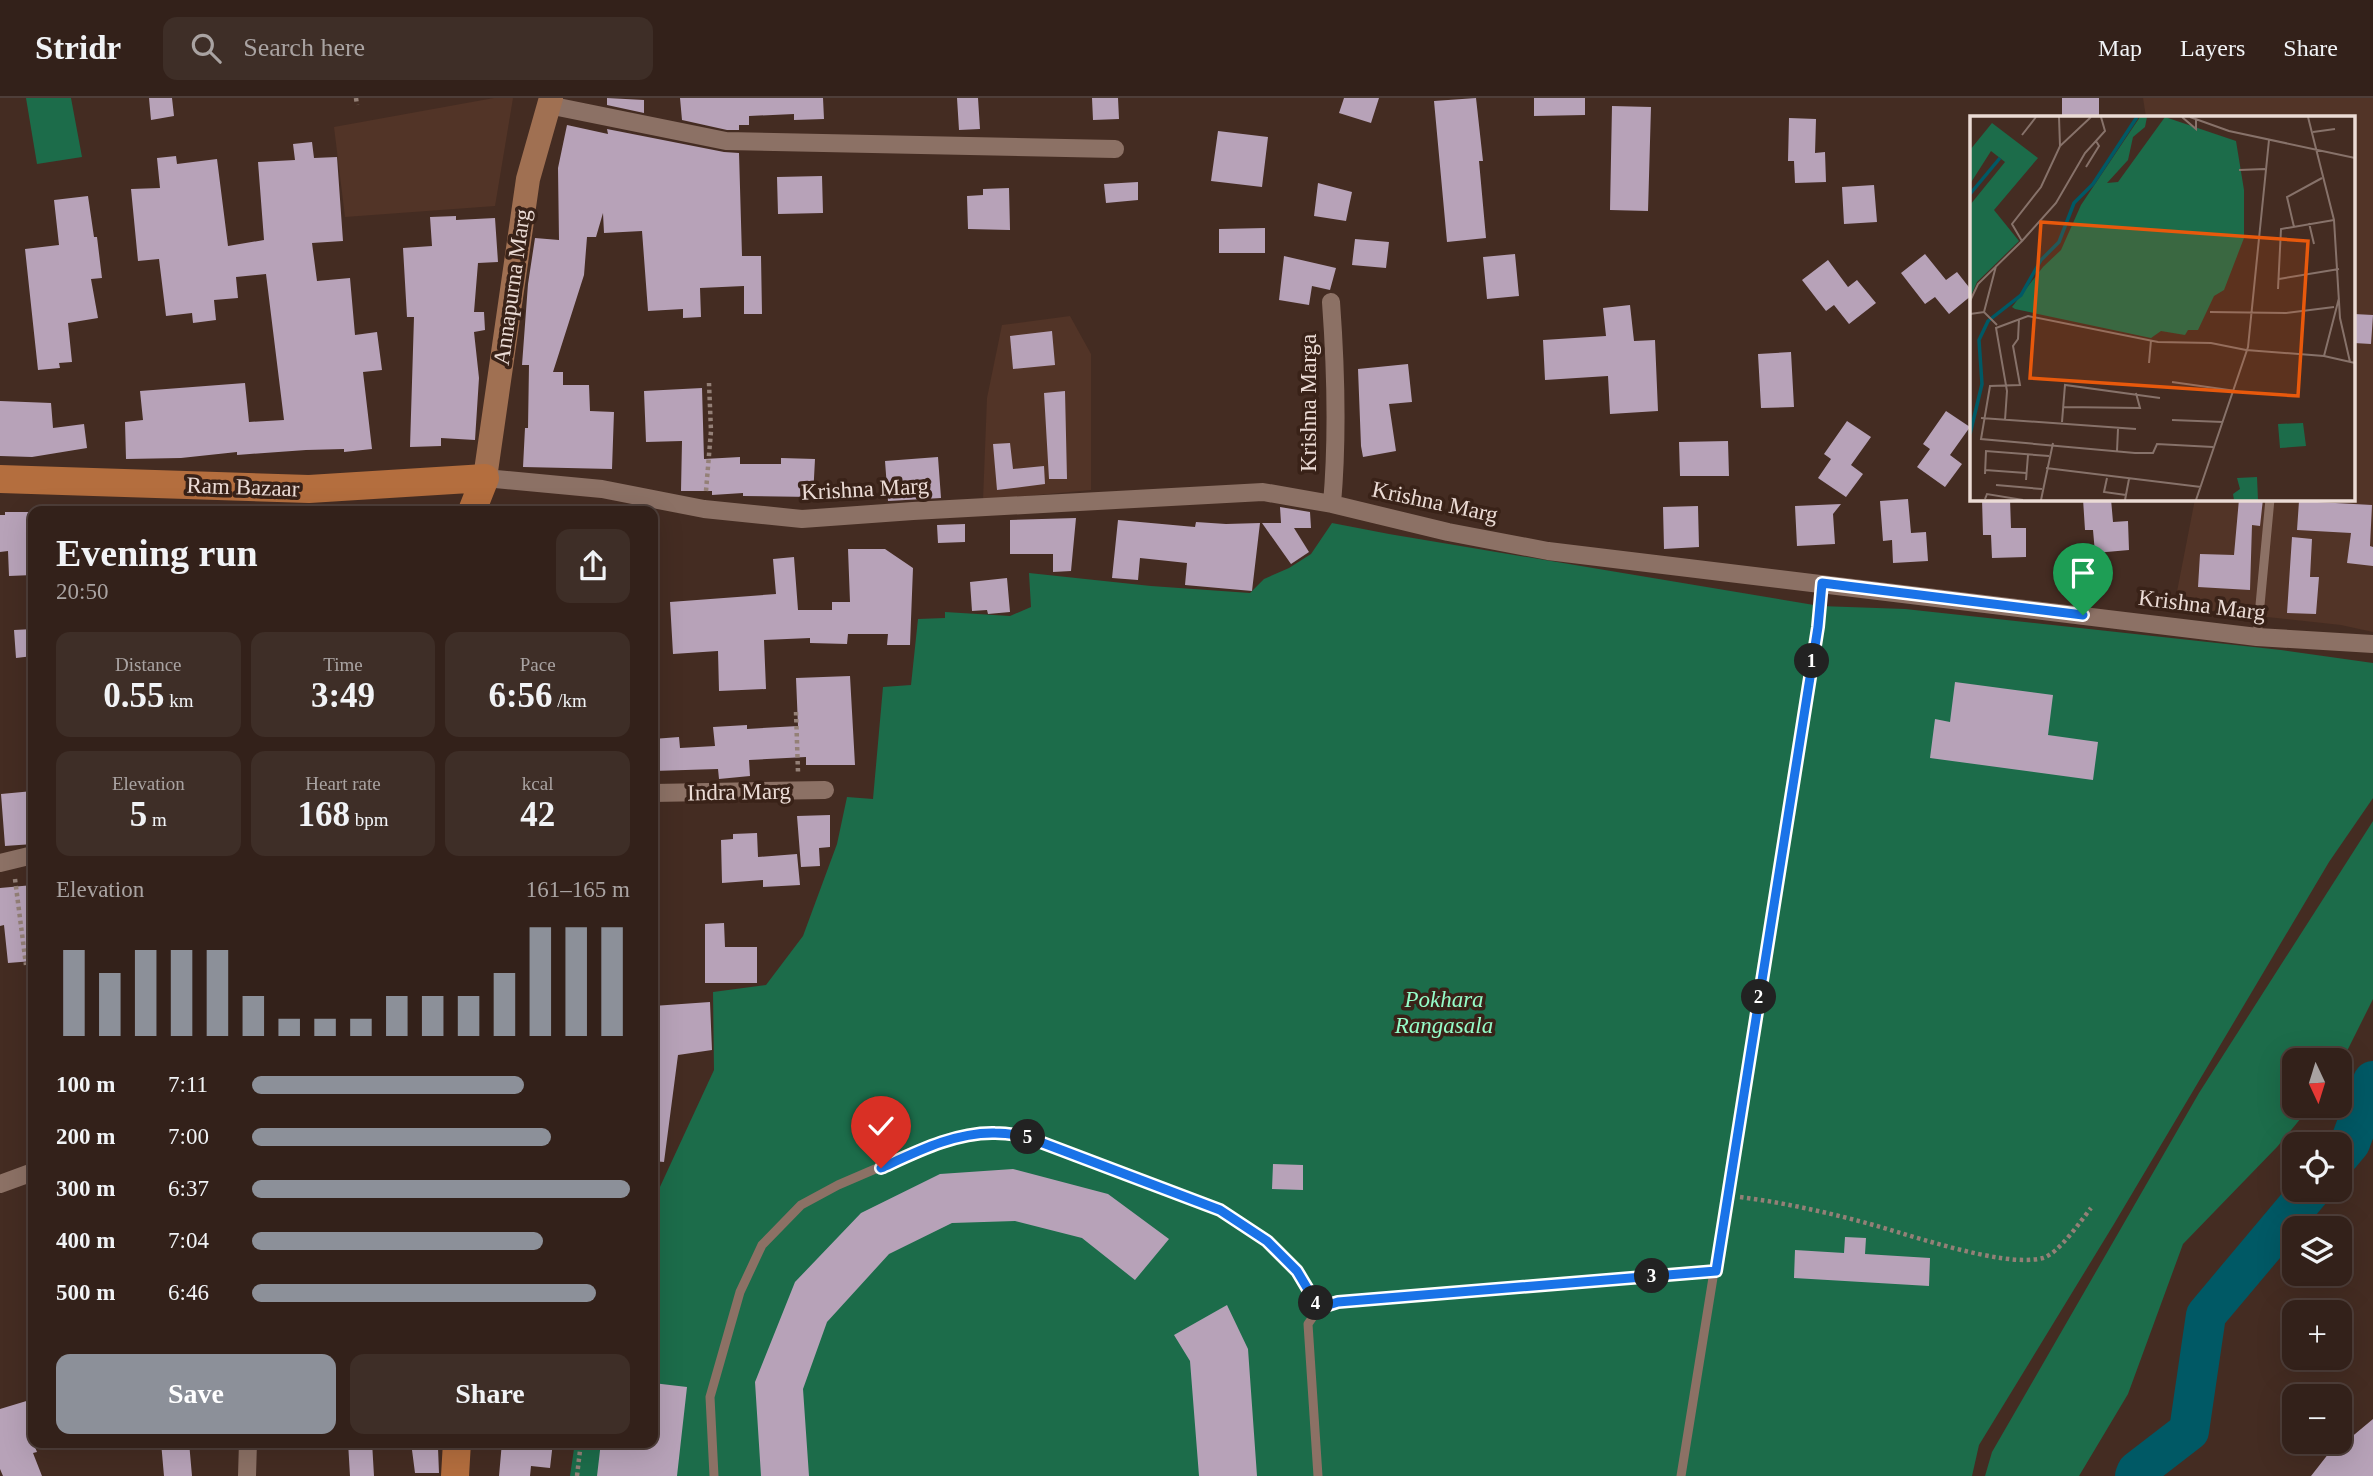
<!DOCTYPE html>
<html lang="en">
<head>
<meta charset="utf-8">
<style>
  :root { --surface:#33211a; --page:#3e2e27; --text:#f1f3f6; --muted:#a9a3a2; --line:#4e3e39; --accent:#8c9099 }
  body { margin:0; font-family:Georgia,serif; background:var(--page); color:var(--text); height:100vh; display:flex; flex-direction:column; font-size:26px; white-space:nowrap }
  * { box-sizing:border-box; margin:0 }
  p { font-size:23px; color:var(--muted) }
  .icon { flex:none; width:38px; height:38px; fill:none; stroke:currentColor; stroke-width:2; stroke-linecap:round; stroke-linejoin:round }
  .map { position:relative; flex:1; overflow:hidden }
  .side { position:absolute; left:28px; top:408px; width:630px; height:942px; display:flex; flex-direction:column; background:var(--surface); border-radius:14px; box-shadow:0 7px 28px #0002,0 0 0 2px var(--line) }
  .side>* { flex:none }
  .needle { width:46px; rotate:176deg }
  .controls { position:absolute; left:2282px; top:950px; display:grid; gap:14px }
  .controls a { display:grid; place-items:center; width:70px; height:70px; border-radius:14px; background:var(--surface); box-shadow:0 7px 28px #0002,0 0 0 2px var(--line); font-size:35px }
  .pin { position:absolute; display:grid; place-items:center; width:60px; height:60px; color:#fff; margin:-72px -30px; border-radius:50% 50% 50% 0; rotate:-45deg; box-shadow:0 0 7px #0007 }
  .pin .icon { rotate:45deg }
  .km { position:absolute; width:35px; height:35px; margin:-18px; border-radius:50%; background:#222; color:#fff; font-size:19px; line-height:35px; text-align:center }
  .round { display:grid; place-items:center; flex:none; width:74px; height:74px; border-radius:14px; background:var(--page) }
  .overview { display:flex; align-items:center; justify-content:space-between; height:119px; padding:0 28px }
  h1 { font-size:38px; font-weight:700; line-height:52px }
  .stats { display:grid; grid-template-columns:repeat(3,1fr); gap:10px; height:119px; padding:7px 28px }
  .stats div { display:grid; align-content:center; border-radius:14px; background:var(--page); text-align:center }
  .stats b { font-size:35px; font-weight:700 }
  .stats small { font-size:19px; font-weight:400 }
  .stats p { font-size:19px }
  .chart { height:196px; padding:14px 28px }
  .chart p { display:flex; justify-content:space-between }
  .chart svg { width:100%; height:126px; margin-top:7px; stroke:var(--accent); stroke-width:6 }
  .button { display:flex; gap:14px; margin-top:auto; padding:14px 28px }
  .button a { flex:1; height:80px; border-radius:14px; background:var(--accent); color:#fff; font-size:28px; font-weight:700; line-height:80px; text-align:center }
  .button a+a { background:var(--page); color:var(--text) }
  ul { padding:0 28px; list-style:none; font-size:23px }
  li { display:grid; grid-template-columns:112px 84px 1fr; align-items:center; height:52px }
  li i { height:18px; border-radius:9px; background:var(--accent) }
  header { display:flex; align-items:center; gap:42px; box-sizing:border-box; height:98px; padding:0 35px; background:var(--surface); border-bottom:2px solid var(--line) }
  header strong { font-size:33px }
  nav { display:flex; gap:38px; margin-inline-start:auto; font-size:24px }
  .search { width:490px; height:63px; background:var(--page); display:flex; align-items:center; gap:18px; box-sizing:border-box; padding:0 24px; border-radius:14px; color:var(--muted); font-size:26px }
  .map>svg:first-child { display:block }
</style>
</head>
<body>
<header>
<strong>Stridr</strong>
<div class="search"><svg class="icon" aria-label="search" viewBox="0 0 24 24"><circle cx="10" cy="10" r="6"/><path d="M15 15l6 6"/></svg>Search here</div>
<nav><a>Map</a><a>Layers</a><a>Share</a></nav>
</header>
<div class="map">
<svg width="2373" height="1378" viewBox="0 0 2373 1378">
  <rect width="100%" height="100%" fill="#442c22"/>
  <!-- built -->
  <path fill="#523427" d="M494 0H513L495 108 345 119 334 29Z
    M2143 0H2373V534L2341 527 2174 509 2195 401H2354V19H2146Z
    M1070 218 1091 256V392L983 402 987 300 1002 227Z"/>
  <!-- green -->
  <path fill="#1c6c4a" d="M26 0H71L82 59 37 66Z
    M1332 425 1389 436 1820 508 1905 511 2281 552 2373 565V700L2329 764 2114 1126 1979 1347 1972 1378H570L575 1344H653V1104L714 972 713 894 766 887 803 838 837 746 847 699 873 701 883 589 911 587 918 521 945 520V514L1010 518 1031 509 1029 475 1151 488 1250 495 1264 481 1289 470 1311 456Z
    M2373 723V901L2340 967V962H2294V1008H2311L2277 1049 2183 1146 2128 1296 2079 1378H1985L1992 1354 2199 995Z"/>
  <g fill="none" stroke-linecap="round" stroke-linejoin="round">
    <!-- river -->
    <path stroke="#005965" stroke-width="40" d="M2340 1057 2350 1045 2373 983
      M2135 1378 2137 1373 2189 1333 2206 1217 2311 1092"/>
  </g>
  <!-- building -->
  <path fill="#b7a2b8" d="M149 0H172L174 18 151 22Z
    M607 0 644 2V15L607 7Z
    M680 0H823L824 21 794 22V16L749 18V27H739V32H727L682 22Z
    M957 0H978L980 31 959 32Z
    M1092 0H1118L1119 21 1093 22Z
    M1344 0H1379L1371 25 1339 15Z
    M1476 0 1483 63H1479L1486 140 1447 144 1434 3Z
    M1534 0H1585V17L1534 18Z
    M2062 0H2099V19H2062Z
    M1612 8 1651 9 1648 113 1610 112Z
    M1789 20 1816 21 1815 55 1825 54 1826 84 1795 85 1794 63H1788Z
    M567 27 608 36 607 31 724 54 739 55 742 158H761L762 216H744V188L700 190 701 219 683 220V211L648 213 642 133 604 135 603 115 596 139H587L584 177 553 274H563V287H589L590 313 614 314 612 371 523 369 525 330H528L529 267H522L528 186 535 140 559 142 558 70Z
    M1218 33 1268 39 1262 89 1211 83Z
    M312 44 314 60 337 59 343 143 312 145 317 183 350 180 355 237 377 234 382 272 363 274 372 351 344 354V351L306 352 237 357V354L181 360 126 361 125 324 143 322 140 293 245 285 249 324 284 322 266 176 236 179 238 200 214 202 216 222 193 225 192 215 166 218 159 161 138 163 131 91 160 90 157 60 176 58 177 66 217 61 228 148 264 142 258 64 295 62 293 46Z
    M822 78 823 115 778 116 777 79Z
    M1138 84V102L1106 105 1104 86Z
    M1318 85 1352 94 1346 123 1314 118Z
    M1874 87 1877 124 1844 126 1842 89Z
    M1009 90 1010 132 968 131 967 98 983 97V91Z
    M88 98 94 139H97L102 180 91 181 98 220 68 225 72 264 59 265 60 270 38 272 25 151 59 147 54 102Z
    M456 118V122L495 120 498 164 478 165 474 214H484L485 232 474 234 479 280 475 342 441 340V348L410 349 414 219H407L403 150 432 148 430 119Z
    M1265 130V155H1219V131Z
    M1355 141 1389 144 1386 170 1352 167Z
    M1515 156 1519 198 1487 201 1483 159Z
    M1925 156 1946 182 1957 174 1972 193V197L1949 216 1935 199 1925 206 1901 175Z
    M1284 158 1336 170 1330 192 1312 188 1309 207 1279 202Z
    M1828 162 1848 189 1857 182 1876 205 1849 226 1834 207 1826 213 1802 182Z
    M1630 207 1634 243 1655 242 1658 313 1610 316 1608 278 1545 282 1543 242 1606 238 1603 210Z
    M2354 216 2373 217 2371 246 2354 245Z
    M1052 233 1055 267 1013 271 1010 238Z
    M1791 254 1794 309 1761 310 1758 256Z
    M1408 266 1412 304 1389 306 1396 353 1363 359 1361 348 1358 271Z
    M702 290 704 361 740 359V366H781V360L815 361 813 399 743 398V395L712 397V393H681L682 343 646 344 644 293Z
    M1065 293 1067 381H1049L1044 295Z
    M0 303 51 305 53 330 84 326 87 350 32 359 0 358Z
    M1946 313 1970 329 1950 357 1962 366 1945 389 1917 369 1930 351 1923 346Z
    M1847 323 1871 339 1851 367 1863 376 1846 399 1818 380 1831 361 1824 356Z
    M1728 343 1729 378H1680L1679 344Z
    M1010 345 1013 371 1044 368 1045 386 997 392 993 346Z
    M938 359 941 400 888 403 885 363Z
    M1908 401 1911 435 1926 434 1928 463 1893 465 1892 442 1883 443 1880 403Z
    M1982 401H2010L2011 430H2026V459L1992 460 1991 437H1983Z
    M2083 401H2111L2113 424 2128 423 2129 452 2095 455 2093 432H2085Z
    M2239 401H2263L2260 428 2252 427 2250 492 2198 489 2200 456 2234 457Z
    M2299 403 2372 407 2370 448 2373 449V468L2347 465 2351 435 2297 432Z
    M1841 406 1833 416 1835 446 1797 448 1795 408Z
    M1698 408 1699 449 1664 451 1663 409Z
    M1280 409 1310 414 1311 430H1294L1309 454 1291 466 1262 425H1281Z
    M5 414H33V477L9 478 8 453 0 454V417H5Z
    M1076 420 1071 473 1053 474V456H1010V422Z
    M1118 422 1195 429 1196 424 1226 426 1260 425 1252 493 1185 487 1187 465 1140 460 1138 482 1112 480Z
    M965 426V444L938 445 937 427Z
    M2292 439 2312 441 2310 479H2319L2316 516 2287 515Z
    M848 451H885L913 470 910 547H887L888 536H848L847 546 810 545V540L764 542 766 591 719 593 718 553 673 556 670 504 776 496 773 461 794 459 798 512H832V504H850Z
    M1007 480 1010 514 988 516 987 512 972 513 970 484Z
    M33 531V558L16 560 14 532Z
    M850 578 855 667H806V659L749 662 750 678 719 681 718 671 653 673V641L679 639 680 650 715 648 713 629 747 627V631L798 628 796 580Z
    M1955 584 2053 597 2048 637 2098 644 2093 682 1930 660 1935 621 1950 624Z
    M33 693V746L5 748 1 696Z
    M830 717V749L819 750 820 768 801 769 797 718Z
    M757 735 758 759 797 756 800 787 763 789V782L722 785 721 742 733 741V736Z
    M33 787V863L8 865 4 827 0 828V790Z
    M724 825 725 849H757V885H705V826Z
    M710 904 712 952 678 957 664 1064 653 1063V908Z
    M1273 1066 1303 1067V1092L1272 1091Z
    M1013 1071 1108 1096 1169 1141 1135 1182 1082 1140 1015 1123 952 1125 889 1156 827 1224 803 1291 809 1378H761L755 1284 795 1184 861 1115 940 1076Z
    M1845 1139 1866 1140 1865 1156 1930 1160 1929 1188 1794 1180 1795 1152 1844 1155Z
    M1227 1207 1248 1251 1257 1378H1199L1190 1263 1174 1237Z
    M653 1285 687 1289 677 1378H597L601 1344H653Z
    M33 1301V1344L37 1354 33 1355 42 1378H3L0 1371V1311Z
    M2373 1321V1378H2311L2329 1355 2331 1356Z
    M161 1344H189L192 1378H164Z
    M348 1344H372L374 1378H350Z
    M502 1344H553L550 1370 531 1368 530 1378H499Z
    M438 1350 439 1375H415L412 1352Z"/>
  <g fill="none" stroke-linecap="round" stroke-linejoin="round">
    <!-- path -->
    <path stroke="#948077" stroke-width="4.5" stroke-dasharray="3.5 3.5" stroke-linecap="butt" d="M356 0 357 7
      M706 393 711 333 709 285
      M796 614 798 674
      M15 781 26 867
      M1740 1099C1779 1104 1817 1112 1855 1122 1900 1133 2002 1171 2043 1160 2059 1155 2080 1124 2091 1110
      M577 1378 581 1344"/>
    <!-- service -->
    <path stroke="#8c7165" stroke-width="9" d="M2257 539 2270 401
      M714 1378 710 1299 740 1194 762 1147 801 1107 838 1087 931 1047 959 1040 994 1034 1027 1039 1220 1112 1267 1143 1297 1173 1319 1210
      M1318 1378 1308 1226 1319 1210 1338 1204 1716 1173
      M1681 1378 1818 529 1822 486"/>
    <!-- minor -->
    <path stroke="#8c7165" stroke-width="18" d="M548 7 726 43 1115 51
      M1331 204C1336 272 1338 338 1332 406
      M485 380 602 391 704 411 802 421 913 413 1263 394 1332 406 1448 434 1548 453 2257 539 2373 546
      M653 695 825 692
      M0 765 33 757
      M0 1086 33 1074
      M247 1378 248 1344"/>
    <!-- secondary -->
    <path stroke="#a07052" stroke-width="24" d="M485 380 528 81 551 0"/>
    <!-- primary -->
    <path stroke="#b46e3e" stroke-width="28" d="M0 381 309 391 485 380 472 413
      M455 1378 457 1344"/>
  </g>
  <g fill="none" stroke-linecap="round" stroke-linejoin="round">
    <!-- route casing -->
    <g stroke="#fff" stroke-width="14">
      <path id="route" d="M881 1070C916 1054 955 1034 995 1035 1005 1035 1017 1037 1027 1039L1220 1112 1267 1143 1297 1173 1319 1210 1338 1204 1716 1173 1818 529 1822 485 2083 517"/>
    </g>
    <!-- route -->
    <use href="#route" stroke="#1a73e8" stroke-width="9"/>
  </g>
  <g text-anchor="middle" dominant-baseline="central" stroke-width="7" stroke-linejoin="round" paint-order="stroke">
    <!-- street labels -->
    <g font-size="23" fill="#ebdbd5" stroke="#392218">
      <text transform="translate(512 189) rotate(-82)">Annapurna Marg</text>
      <text transform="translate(1308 305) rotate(-90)">Krishna Marga</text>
      <text transform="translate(243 389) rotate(2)">Ram Bazaar</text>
      <text transform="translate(865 391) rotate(-3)">Krishna Marg</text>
      <text transform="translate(1435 404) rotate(12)">Krishna Marg</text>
      <text transform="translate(2202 507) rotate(7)">Krishna Marg</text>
      <text transform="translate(739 694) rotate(-1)">Indra Marg</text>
    </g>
    <!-- park labels -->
    <g font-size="23" font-style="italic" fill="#95fdc9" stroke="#392218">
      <text x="1444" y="901">Pokhara<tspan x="1444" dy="26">Rangasala</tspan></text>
    </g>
  </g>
  <!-- overview -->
  <g transform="translate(1970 18)">
    <rect width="385" height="385" fill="#442c22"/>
    <path d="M170 1H177L175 11 163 21 158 44 137 67 148 66 195 1 266 25 274 74V122L254 174 244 180 228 214H218L215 219 191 215 181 222 45 193 42 191 73 151 91 134 111 89ZM22 7 68 42 24 94 49 125 7 166 0 182V89L35 46 21 35 0 68V34ZM333 307 336 330 310 332 308 308ZM287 361 288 384H264L263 378 270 373 267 362Z" fill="#1c6c4a"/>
    <path fill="none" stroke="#005965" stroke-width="3.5" d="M0 78 30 42M0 318 12 268 9 224 18 205 51 179 71 144 89 126 104 87 123 68 167 1"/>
    <path fill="none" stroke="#87726a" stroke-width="2" d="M89 1 90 30M212 1 226 13V4M220 1 259 15 385 42M338 1 364 104 370 202 380 246M343 16 365 13M52 19 66 1M116 51 129 30 126 25M269 54 295 53M339 107 344 128M324 111 317 81 352 62M52 125 86 87 115 37 135 15 131 1M309 163 369 153M308 173 311 113 364 104M0 185 8 168 52 125 42 108 71 71 90 30 121 1M14 196 26 150M240 196 316 197 364 191M0 198 14 196 27 209M49 203 48 223 43 230 50 269 20 270 11 323 165 337H183L187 328 243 331M276 234 354 240 385 247M354 240 369 182M179 247 181 224M202 266 266 275M93 291 170 292 166 277M11 302 166 313M35 304 37 275 26 212 58 200 188 226 241 227 276 234M202 304 253 306M92 306 95 269 190 282M147 335 148 313M76 352 231 371M15 354 56 357M15 358 16 335 79 340M137 362 134 376 156 379M56 364 58 339M26 369 72 373M15 383 17 378 53 384M71 384 83 327M155 384 159 363M226 384 278 231 299 24"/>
    <path fill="#e8590c" fill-opacity="0.15" stroke="#e8590c" stroke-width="3.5" d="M71 106 338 125 328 280 60 262Z"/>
    <rect width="385" height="385" fill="none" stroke="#ebdbd5" stroke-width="3.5"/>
  </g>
</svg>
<div class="controls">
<a><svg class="needle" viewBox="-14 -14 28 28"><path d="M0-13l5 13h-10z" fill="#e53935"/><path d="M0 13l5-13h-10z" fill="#a9a3a2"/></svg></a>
<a><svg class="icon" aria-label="locate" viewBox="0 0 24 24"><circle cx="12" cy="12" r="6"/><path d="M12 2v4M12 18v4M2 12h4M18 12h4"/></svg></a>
<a><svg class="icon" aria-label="layers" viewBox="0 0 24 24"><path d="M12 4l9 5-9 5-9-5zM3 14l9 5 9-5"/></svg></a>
<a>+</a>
<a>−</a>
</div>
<div class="pin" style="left:2083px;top:517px;background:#1e9e55"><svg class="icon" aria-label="arrive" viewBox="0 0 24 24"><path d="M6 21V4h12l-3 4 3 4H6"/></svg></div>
<div class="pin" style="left:881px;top:1070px;background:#d93025"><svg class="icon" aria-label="check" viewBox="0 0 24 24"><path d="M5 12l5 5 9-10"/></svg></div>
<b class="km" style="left:1812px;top:563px">1</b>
<b class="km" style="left:1759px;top:899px">2</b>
<b class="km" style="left:1652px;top:1178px">3</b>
<b class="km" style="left:1316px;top:1205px">4</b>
<b class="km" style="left:1028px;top:1039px">5</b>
<section class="side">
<div class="overview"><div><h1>Evening run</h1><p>20:50</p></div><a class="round"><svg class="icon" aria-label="share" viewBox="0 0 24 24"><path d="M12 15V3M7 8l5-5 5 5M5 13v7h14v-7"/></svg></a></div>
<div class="stats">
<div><p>Distance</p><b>0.55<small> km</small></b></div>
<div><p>Time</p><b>3:49</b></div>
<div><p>Pace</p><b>6:56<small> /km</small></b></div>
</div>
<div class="stats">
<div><p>Elevation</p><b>5<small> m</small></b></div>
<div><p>Heart rate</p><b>168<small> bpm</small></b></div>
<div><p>kcal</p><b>42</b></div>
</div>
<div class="chart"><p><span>Elevation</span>161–165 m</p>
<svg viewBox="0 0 160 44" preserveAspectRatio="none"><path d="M5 44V14M15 44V22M25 44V14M35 44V14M45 44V14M55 44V30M65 44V38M75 44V38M85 44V38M95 44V30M105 44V30M115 44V30M125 44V22M135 44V6M145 44V6M155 44V6"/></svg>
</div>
<ul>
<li><b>100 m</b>7:11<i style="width:72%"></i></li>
<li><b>200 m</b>7:00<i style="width:79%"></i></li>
<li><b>300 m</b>6:37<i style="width:100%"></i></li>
<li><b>400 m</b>7:04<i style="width:77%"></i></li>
<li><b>500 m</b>6:46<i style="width:91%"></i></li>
</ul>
<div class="button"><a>Save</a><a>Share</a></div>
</section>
</div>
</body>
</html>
